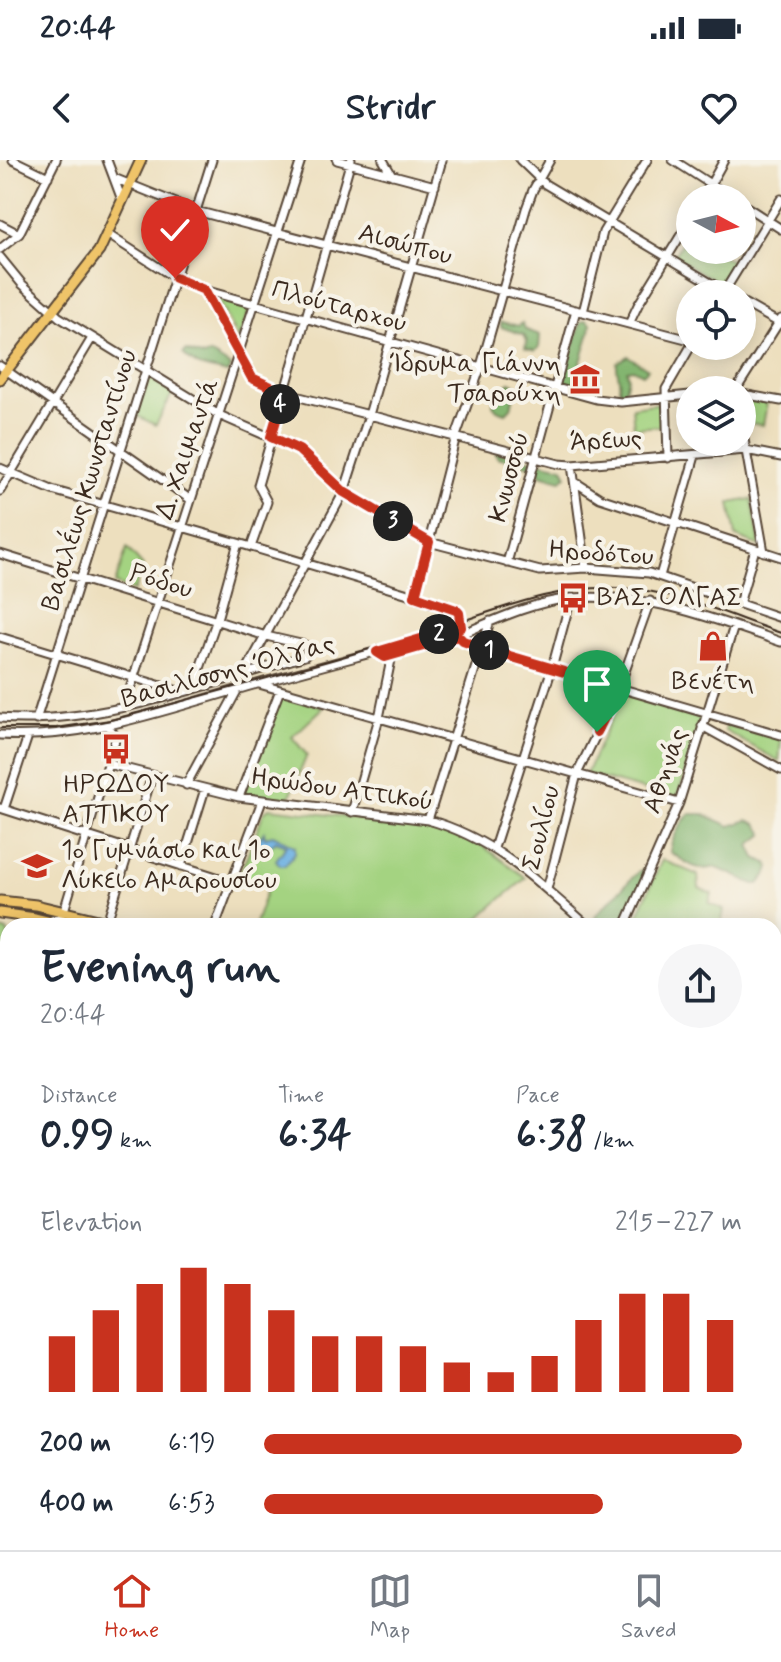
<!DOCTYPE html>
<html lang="en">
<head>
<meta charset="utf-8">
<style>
  :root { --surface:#fff; --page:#f6f6f7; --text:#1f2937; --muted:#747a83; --line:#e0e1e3; --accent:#c8321e }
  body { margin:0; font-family:Mynerve,sans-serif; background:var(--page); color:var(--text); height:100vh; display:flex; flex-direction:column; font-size:30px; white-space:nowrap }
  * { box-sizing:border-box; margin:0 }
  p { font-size:26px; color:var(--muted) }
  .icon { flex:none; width:44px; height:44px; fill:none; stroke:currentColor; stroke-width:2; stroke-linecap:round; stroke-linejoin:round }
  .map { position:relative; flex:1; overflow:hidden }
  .panel { position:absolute; left:0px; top:758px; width:782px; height:632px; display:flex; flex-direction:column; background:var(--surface); border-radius:24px 24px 0 0; box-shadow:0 4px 20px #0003 }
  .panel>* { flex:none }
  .needle { width:52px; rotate:97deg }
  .tools { position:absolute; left:676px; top:24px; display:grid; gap:16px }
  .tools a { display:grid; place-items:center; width:80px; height:80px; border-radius:50%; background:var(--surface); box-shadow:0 4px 20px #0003; font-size:40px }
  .pin { position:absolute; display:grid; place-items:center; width:68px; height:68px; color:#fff; margin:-82px -34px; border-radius:50% 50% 50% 0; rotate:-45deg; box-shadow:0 0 8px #0007 }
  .pin .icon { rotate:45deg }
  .km { position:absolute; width:40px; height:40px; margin:-20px; border-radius:50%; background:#222; color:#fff; font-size:22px; line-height:40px; text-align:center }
  .round { display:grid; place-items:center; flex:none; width:84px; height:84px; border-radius:42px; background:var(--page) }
  .overview { display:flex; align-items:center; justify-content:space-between; height:136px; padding:0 40px }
  h1 { font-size:44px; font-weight:800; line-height:60px }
  .stats { display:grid; grid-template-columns:repeat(3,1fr); gap:12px; height:136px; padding:8px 40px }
  .stats div { display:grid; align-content:center }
  .stats b { font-size:40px; font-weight:800 }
  .stats small { font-size:22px; font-weight:400 }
  .stats p { font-size:22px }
  .chart { height:224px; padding:16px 40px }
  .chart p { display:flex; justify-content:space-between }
  .chart svg { width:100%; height:144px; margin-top:8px; stroke:var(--accent); stroke-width:6 }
  ul { padding:0 40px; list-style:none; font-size:26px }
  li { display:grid; grid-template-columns:128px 96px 1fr; align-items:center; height:60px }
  li i { height:20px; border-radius:10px; background:var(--accent) }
  .status { display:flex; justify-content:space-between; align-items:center; height:56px; padding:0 40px; background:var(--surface); direction:ltr }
  .status svg { height:22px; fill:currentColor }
  header { display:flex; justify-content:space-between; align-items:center; height:104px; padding:0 40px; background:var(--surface); font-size:36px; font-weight:800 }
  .tab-bar { display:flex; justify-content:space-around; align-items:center; height:112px; border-top:2px solid var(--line); background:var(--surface); font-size:22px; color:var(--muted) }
  .tab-bar a { display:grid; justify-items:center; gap:4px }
  .tab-bar .current { color:var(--accent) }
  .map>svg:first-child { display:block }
</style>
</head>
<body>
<div class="status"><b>20:44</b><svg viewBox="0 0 49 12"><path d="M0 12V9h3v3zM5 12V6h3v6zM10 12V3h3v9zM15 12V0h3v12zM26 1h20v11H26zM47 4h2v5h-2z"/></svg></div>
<header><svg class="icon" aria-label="back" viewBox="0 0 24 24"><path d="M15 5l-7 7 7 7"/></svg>Stridr<svg class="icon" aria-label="heart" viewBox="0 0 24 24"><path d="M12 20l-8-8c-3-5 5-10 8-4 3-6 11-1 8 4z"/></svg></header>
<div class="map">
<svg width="781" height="1390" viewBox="0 0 781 1390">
  <rect width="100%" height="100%" fill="#f7f3e8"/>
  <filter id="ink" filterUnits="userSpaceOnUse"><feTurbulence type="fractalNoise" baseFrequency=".0125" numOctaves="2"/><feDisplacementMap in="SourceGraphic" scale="16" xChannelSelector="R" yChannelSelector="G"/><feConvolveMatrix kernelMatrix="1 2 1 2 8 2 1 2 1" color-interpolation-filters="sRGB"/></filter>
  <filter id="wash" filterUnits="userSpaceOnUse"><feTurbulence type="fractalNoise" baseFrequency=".006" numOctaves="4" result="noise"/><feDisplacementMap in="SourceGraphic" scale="32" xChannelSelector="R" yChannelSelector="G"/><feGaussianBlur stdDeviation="1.8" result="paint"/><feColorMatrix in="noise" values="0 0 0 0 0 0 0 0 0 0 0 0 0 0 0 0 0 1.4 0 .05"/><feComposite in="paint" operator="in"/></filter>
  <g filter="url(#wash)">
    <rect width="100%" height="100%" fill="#eddfbe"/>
    <!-- green -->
    <path fill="#a4d381" stroke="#707e50" stroke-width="2" d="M687 74 690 76V90H713L736 104 723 125 674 96Z
      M216 137 250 148 238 180Z
      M150 215 174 230 156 265 137 256Z
      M746 239 767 243 763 265 749 263Z
      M661 243 662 266 634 268 632 247Z
      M752 339 760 386 736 377 730 343Z
      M127 388 143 406 134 431 115 424Z
      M623 532 702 558 677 639 586 614Z
      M279 534 324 547 292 577 307 595 288 641 242 635Z
      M725 565 781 579 779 601 725 571Z
      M269 648 435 667 480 684 526 718C508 734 488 748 472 766H254L268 727 239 716 264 652Z
      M662 700 698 715 699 728 712 734 709 743 724 750 721 766H633Z
      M0 770 8 772V1382H704L693 1390H0Z"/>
    <!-- forest -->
    <path fill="#83b56f" stroke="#5f7046" stroke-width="2" d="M587 160 591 164 590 172 574 225 569 227 565 225 564 218 581 162Z
      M501 162 519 166 522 163 526 170 540 175 539 188 535 191 525 188 527 181 524 175 501 167Z
      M186 191 204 197 210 194 231 207 227 213C205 207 201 211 183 194Z
      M628 196 648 209 643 214 633 209 627 210 628 217 625 230 621 231 619 228C621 218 616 213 617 203Z
      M510 222 516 225 511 248 506 253 497 250 493 245 495 234Z
      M496 292 563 307 567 316 561 320 540 314 539 310 531 306 497 297Z
      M690 654H703L730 666 748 660 757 664 764 674 750 685 756 698 767 703 770 707 768 713 759 724H754L715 707C698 713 685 702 670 692 671 680 681 662 690 654Z
      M644 710 647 712 623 766H598L595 756 639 711Z
      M0 1311 8 1319V1382H41L56 1390H0Z
      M201 1382H324L318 1390H194Z
      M493 1382H598L597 1390H492Z"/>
    <!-- water -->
    <path fill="#6db1e3" stroke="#546e80" stroke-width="2" d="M264 672 265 677 273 675 295 686V693L285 705H280L276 700 287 685 276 681 271 685 267 684 261 689 258 681Z"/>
  </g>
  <g filter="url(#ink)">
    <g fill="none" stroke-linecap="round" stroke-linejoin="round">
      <!-- minor casing -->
      <g stroke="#564536" stroke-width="11">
        <path id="minor" d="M13 0 48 17
          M107 0 122 40
          M337 0 435 26
          M383 0 392 15
          M520 0 545 24 729 134
          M673 0 732 38
          M114 18 196 51 690 180
          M703 38 724 0
          M742 44 781 69
          M0 64 19 74
          M107 74 175 118 204 130 596 239 621 242 690 235
          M0 89 19 74 56 0
          M0 97 22 124 59 157 219 255 299 290 344 332 429 382 540 411 586 408 649 413 781 458
          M204 130 252 218 284 233 559 304 572 305 746 290 781 297
          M724 132 781 39
          M742 142 781 164
          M583 152 603 72 647 0
          M629 164 638 145 690 60
          M0 206 191 340
          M736 230 781 159
          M742 234 781 241
          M742 268 764 392
          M668 298 666 229 691 186
          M572 305 586 408
          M0 308 52 330 238 383 415 436 459 453
          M575 322 600 338 781 397
          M0 331 92 178
          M251 387 267 342 258 325 351 0
          M0 394 266 476 305 485 309 490 305 496C210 523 99 566 0 558
          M507 403 576 150
          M660 416 695 296
          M415 436 456 276 481 206 526 49 533 30 550 0
          M739 444 755 389
          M458 476 463 481 482 488 781 575
          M0 477 178 531
          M377 492 385 497C410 490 438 485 462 474 497 459 533 442 572 438 647 432 712 458 781 482
          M245 513 344 332 369 255 442 0
          M259 524 679 643
          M198 527 197 517 217 459 238 383
          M129 544 127 538 301 0
          M36 560 212 0
          M702 566 781 610
          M0 575C90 580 172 547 257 524 324 505 392 488 458 469L462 464
          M108 604 239 637 428 660C494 678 538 722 588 766
          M186 625 238 529
          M239 637 280 530
          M0 648 232 722
          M4 649 28 576
          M352 652 379 558 392 495
          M428 660 490 461
          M494 688 552 508 571 438
          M181 706 205 629
          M547 729 577 614 619 528 650 441
          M49 761 60 757 64 751 116 577 108 566
          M107 762 152 616
          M215 766 262 641
          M625 766 679 643 734 466
          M0 848 8 830
          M0 885 8 888
          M774 906 781 912
          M774 1073 781 1085
          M774 1106 781 1100
          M774 1274 781 1279
          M647 1382 660 1390"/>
      </g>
      <!-- major casing -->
      <g stroke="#564536" stroke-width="13">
        <path id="major" d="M0 219 99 91 141 0
          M0 741 36 745 123 766
          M0 753 35 758 68 766
          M774 942 781 945
          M774 952 781 956
          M774 1164 781 1145
          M774 1323 781 1326
          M774 1379 781 1384"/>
      </g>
      <!-- minor -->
      <use href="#minor" stroke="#fff" stroke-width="7"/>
      <!-- major -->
      <use href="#major" stroke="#efc469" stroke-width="9"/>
      <!-- rail -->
      <path stroke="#3b2a1e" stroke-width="2" d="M0 568H56L110 560C215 533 320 504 425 473 489 454 550 425 618 428 676 430 727 455 781 473"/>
      <!-- minor-bridge casing -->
      <g stroke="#564536" stroke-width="11" stroke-linecap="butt">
        <path id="minor-bridge" d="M459 453 462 464"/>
      </g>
      <!-- minor-bridge -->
      <use href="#minor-bridge" stroke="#fff" stroke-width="7"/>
    </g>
  </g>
  <g fill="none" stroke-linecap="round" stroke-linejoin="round" filter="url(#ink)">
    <!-- route casing -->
    <g stroke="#fff" stroke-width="16">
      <path id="route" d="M175 118 204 130 252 218 284 233 271 277 299 290 344 332 429 382 415 436 456 450 459 453 461 467 377 492 385 497 458 476 463 481 482 488 619 528 597 572"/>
    </g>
    <!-- route -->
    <use href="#route" stroke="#c8321e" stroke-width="10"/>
  </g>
  <!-- icons -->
  <defs>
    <g id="museum-bare" transform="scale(2.4)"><path d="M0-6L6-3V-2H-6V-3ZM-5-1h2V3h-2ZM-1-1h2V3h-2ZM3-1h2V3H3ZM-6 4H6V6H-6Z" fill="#c8321e" stroke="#f7f3e8" stroke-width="2.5" paint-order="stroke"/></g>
    <g id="bus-bare" transform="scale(2.4)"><path d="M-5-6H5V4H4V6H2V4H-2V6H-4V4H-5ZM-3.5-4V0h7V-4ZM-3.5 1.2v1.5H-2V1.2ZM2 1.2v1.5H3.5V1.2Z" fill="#c8321e" stroke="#f7f3e8" stroke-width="2.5" paint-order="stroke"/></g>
    <g id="shop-bare" transform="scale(2.4)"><path d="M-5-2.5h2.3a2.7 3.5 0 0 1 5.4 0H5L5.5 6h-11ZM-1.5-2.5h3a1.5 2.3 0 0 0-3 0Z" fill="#c8321e" stroke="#f7f3e8" stroke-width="2.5" paint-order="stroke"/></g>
    <g id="school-bare" transform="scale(2.4)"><path d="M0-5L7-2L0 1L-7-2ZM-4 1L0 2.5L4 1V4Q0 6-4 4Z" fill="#c8321e" stroke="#f7f3e8" stroke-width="2.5" paint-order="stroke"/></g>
  </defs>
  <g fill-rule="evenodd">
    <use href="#museum-bare" x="585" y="219"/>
    <use href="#bus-bare" x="573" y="438"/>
    <use href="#shop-bare" x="713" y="486"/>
    <use href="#bus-bare" x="116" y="589"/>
    <use href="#school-bare" x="37" y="706"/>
  </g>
  <g text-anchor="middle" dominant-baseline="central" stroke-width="8" stroke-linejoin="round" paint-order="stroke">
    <!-- street labels -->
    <g font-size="26" fill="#3b2a1e" stroke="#f7f3e8">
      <text transform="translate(405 85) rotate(15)">Αισώπου</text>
      <text transform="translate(339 147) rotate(15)">Πλούταρχου</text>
      <text transform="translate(606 281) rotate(-3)">Άρεως</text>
      <text transform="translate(188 289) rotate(-71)">Δ. Χαιμαντά</text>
      <text transform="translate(510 317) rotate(-75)">Κνωσσού</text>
      <text transform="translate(90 320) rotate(-73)">Βασιλέως Κωνσταντίνου</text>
      <text transform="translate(601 394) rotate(4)">Ηροδότου</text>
      <text transform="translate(161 422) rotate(17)">Ρόδου</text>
      <text transform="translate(228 512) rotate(-15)">Βασιλίσσης Όλγας</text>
      <text transform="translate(666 611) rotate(-71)">Αθηνάς</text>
      <text transform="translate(342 630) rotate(8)">Ηρώδου Αττικού</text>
      <text transform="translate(542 668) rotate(-76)">Σουλίου</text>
    </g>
    <!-- poi labels -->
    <g font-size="26" fill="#3b2a1e" stroke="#f7f3e8" text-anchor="start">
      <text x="561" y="204" text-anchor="end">Ίδρυμα Γιάννη<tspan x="561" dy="30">Τσαρούχη</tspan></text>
      <text x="597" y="438">ΒΑΣ. ΟΛΓΑΣ</text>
      <text x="713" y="522" text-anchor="middle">Βενέτη</text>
      <text x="116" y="625" text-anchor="middle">ΗΡΩΔΟΥ<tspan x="116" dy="30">ΑΤΤΙΚΟΥ</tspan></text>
      <text x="61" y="691">1ο Γυμνάσιο και 1ο<tspan x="61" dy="30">Λύκειο Αμαρουσίου</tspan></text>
    </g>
  </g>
</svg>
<div class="tools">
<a><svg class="needle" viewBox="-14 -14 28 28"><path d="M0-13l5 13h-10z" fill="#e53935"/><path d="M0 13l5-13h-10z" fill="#747a83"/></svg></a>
<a><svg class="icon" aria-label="locate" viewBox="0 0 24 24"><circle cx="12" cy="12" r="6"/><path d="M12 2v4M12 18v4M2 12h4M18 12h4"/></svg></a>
<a><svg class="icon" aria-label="layers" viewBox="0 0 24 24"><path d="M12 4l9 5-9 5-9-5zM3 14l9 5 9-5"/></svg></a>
</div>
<div class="pin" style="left:597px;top:572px;background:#1e9e55"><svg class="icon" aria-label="arrive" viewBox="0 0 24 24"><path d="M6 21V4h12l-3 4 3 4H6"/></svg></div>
<div class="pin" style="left:175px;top:118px;background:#d93025"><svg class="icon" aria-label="check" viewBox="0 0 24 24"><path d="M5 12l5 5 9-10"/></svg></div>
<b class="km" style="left:489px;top:490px">1</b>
<b class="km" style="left:439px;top:474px">2</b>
<b class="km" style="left:393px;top:361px">3</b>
<b class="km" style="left:280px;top:244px">4</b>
<section class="panel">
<div class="overview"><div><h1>Evening run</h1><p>20:44</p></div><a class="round"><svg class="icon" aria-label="share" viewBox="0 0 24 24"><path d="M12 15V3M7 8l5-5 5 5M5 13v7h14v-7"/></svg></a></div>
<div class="stats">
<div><p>Distance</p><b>0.99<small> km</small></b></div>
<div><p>Time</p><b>6:34</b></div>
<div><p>Pace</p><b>6:38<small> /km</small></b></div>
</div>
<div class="chart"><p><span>Elevation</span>215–227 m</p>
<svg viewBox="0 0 160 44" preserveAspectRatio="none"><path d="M5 44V27M15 44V19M25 44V11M35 44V6M45 44V11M55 44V19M65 44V27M75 44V27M85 44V30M95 44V35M105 44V38M115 44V33M125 44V22M135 44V14M145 44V14M155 44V22"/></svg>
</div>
<ul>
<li><b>200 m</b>6:19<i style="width:100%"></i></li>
<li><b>400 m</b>6:53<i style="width:71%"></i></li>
</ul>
</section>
</div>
<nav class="tab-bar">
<a class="current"><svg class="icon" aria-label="home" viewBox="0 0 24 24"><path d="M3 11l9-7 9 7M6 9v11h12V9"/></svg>Home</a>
<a><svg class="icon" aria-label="map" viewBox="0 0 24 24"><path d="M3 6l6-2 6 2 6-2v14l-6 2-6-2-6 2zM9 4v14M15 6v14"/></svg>Map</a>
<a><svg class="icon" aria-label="saved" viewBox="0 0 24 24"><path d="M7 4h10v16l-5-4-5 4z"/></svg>Saved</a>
</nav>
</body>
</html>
